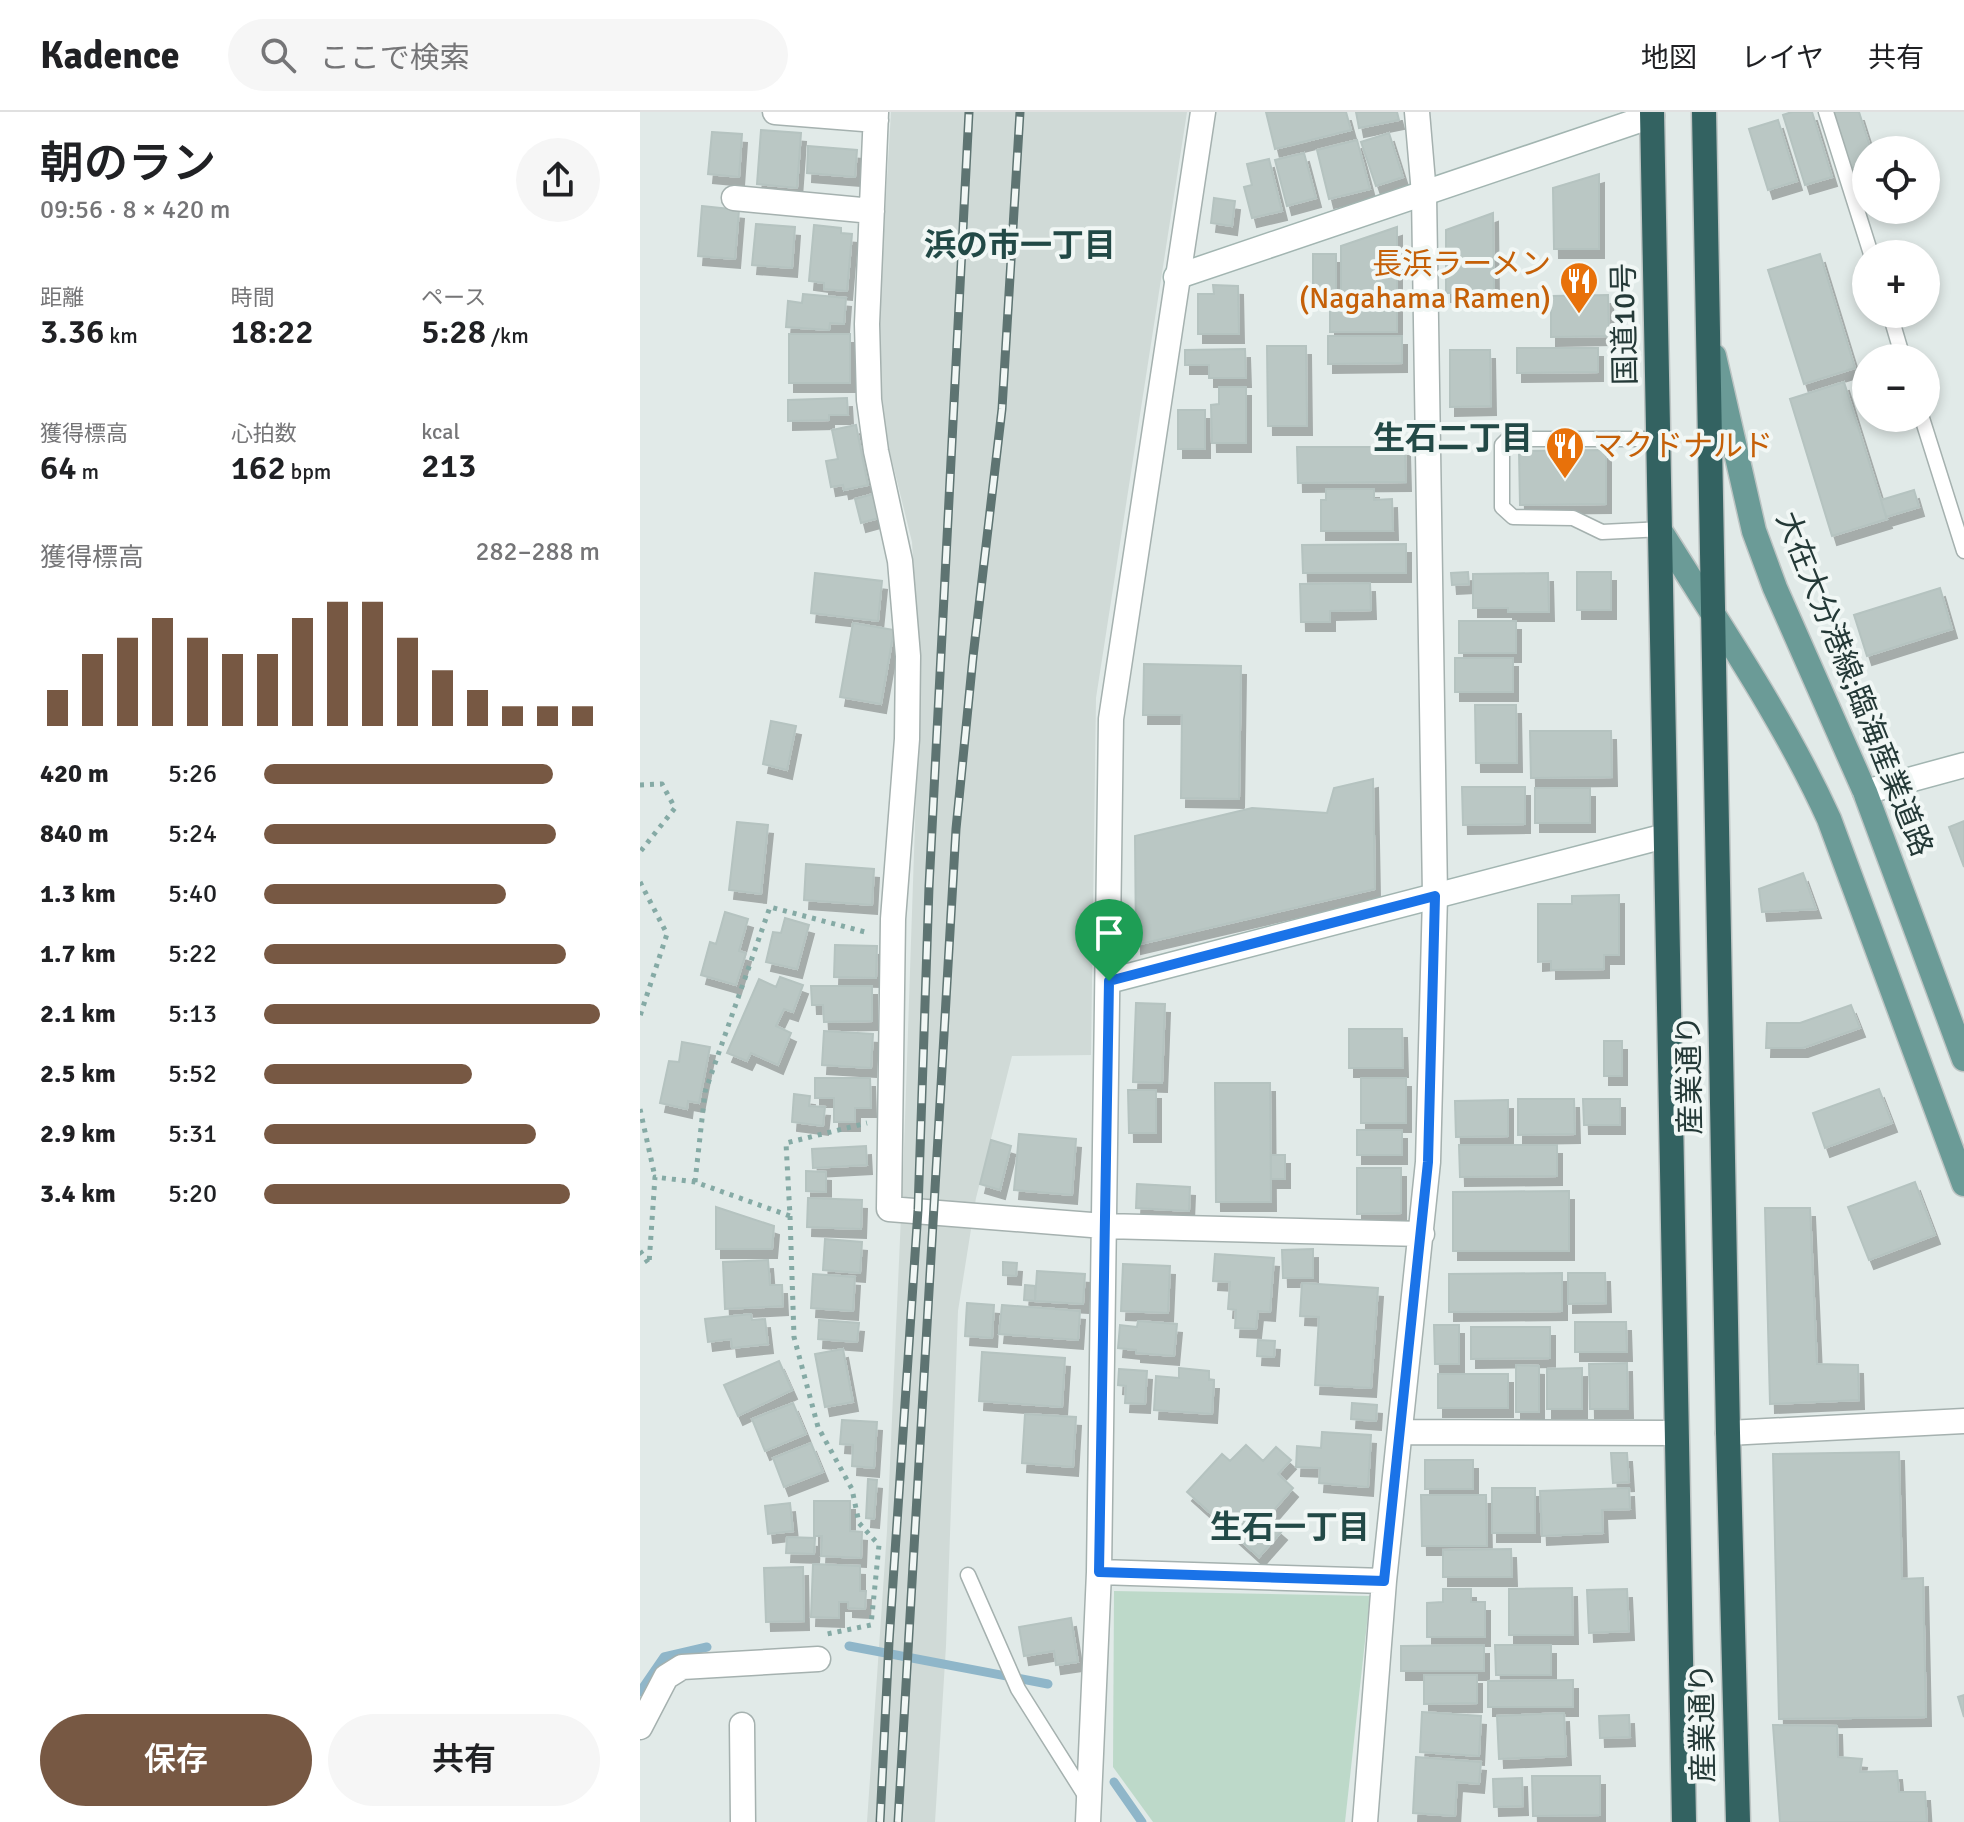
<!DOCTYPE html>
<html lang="ja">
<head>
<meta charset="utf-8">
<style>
  :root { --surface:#fff; --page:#f6f6f6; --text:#202124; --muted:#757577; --line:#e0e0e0; --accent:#775843 }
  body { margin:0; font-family:Signika,"Noto Sans JP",sans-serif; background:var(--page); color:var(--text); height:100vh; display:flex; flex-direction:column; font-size:30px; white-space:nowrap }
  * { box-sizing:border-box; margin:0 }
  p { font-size:26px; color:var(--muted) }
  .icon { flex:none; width:44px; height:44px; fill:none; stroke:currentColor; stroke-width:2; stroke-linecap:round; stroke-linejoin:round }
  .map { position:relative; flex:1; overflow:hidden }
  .drawer { display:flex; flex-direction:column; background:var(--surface); width:640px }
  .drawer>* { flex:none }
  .buttons { position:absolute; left:1212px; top:24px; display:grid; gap:16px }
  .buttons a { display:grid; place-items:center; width:88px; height:88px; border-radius:50%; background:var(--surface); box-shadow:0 4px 12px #0003; font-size:40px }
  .pin { position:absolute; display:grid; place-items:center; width:68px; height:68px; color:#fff; margin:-82px -34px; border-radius:50% 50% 50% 0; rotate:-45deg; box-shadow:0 0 8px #0007 }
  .pin .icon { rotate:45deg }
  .round { display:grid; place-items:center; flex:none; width:84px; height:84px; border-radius:42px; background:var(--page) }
  .overview { display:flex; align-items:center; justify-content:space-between; height:136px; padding:0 40px }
  h1 { font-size:44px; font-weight:600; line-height:60px }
  .figures { display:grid; grid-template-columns:repeat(3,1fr); gap:12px; height:136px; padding:8px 40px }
  .figures div { display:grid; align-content:center }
  .figures b { font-size:34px; font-weight:600 }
  .figures small { font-size:22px; font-weight:400 }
  .figures p { font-size:22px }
  .chart { height:224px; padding:16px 40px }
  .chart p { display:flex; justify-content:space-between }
  .chart svg { width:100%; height:144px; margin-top:8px; stroke:var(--accent); stroke-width:6 }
  .primary-button { display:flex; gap:16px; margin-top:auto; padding:16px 40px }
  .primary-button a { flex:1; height:92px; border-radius:48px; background:var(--accent); color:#fff; font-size:32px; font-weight:600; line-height:92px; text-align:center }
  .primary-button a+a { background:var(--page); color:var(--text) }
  ul { padding:0 40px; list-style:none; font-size:26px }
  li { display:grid; grid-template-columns:128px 96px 1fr; align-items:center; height:60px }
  li i { height:20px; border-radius:10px; background:var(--accent) }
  header { display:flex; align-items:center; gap:48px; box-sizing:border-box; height:112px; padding:0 40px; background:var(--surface); border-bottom:2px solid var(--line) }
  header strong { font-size:38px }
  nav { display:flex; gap:44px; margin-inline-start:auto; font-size:28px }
  .search { width:560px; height:72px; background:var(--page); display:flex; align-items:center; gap:20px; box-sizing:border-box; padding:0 28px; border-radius:44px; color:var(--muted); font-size:30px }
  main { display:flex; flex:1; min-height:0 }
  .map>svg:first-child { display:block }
</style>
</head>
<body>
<header>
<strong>Kadence</strong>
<div class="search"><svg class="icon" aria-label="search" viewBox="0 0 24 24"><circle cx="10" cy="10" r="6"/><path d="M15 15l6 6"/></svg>ここで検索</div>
<nav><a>地図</a><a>レイヤ</a><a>共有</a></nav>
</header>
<main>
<section class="drawer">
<div class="overview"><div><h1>朝のラン</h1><p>09:56 · 8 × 420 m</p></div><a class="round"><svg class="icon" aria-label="share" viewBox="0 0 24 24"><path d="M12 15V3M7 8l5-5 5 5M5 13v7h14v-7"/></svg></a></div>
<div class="figures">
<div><p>距離</p><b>3.36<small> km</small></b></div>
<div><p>時間</p><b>18:22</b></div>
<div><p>ペース</p><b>5:28<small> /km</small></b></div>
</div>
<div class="figures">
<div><p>獲得標高</p><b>64<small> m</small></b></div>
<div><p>心拍数</p><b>162<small> bpm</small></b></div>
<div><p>kcal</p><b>213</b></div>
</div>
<div class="chart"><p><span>獲得標高</span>282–288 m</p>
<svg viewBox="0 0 160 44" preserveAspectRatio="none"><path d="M5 44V33M15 44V22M25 44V17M35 44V11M45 44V17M55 44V22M65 44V22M75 44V11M85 44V6M95 44V6M105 44V17M115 44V27M125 44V33M135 44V38M145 44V38M155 44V38"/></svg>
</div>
<ul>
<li><b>420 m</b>5:26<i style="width:86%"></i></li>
<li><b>840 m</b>5:24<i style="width:87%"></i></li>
<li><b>1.3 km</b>5:40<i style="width:72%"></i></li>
<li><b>1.7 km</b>5:22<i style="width:90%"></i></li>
<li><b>2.1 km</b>5:13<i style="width:100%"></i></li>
<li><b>2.5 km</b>5:52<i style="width:62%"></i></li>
<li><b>2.9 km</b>5:31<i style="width:81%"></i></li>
<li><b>3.4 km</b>5:20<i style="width:91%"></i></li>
</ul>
<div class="primary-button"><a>保存</a><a>共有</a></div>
</section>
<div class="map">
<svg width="1324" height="1710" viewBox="0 0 1324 1710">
  <defs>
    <filter id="shadow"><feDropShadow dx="5" dy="9" stdDeviation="0" flood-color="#0004"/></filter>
  </defs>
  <rect width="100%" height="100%" fill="#e1eae8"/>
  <!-- built -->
  <path fill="#d0dad7" d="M251 0H547L456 586 451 943 372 944 336 1086 318 1199 306 1534 295 1710H227L247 1419 264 1037 280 564 272 430 241 304 237 236Z"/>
  <!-- green -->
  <path fill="#bdd9c9" d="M474 1479 730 1484 705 1710H513L473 1655Z"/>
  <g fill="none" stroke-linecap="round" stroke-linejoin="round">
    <!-- stream -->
    <path stroke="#8fb6c9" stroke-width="9" d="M209 1534 408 1572
      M0 1580 24 1545 67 1535
      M474 1670 502 1710"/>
  </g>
  <!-- building -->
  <path fill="#bac7c4" stroke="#b5c3c0" stroke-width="2" filter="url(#shadow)" d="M626 0H706L711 18 635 37Z
    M716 0H757L759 8 719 16Z
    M1152 0H1172L1192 65 1165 73 1143 3Z
    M1194 0H1219L1231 38H1226V52L1211 56Z
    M1138 8 1157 69 1128 78 1109 17Z
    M121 18 161 21 157 76 117 72Z
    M72 20 102 22 99 65 68 62Z
    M749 21 763 65 736 74 721 30Z
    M717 28 730 77 689 87 677 38Z
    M168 34 217 38 215 65 167 61Z
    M664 41 676 86 647 94 635 48Z
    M629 47 642 99 612 106 604 75 612 73 607 52Z
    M959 62V137H914L913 76Z
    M574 86 595 89 592 114 571 111Z
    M62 94 99 98 95 147 58 144Z
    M853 101 854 180 806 181V118Z
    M116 112 155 115 152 156 112 153Z
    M174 113 201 116V121L212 122 207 179 184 177V171L169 169Z
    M757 115V220H690V185H701V134Z
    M673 142H696V180H673Z
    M1180 142 1215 256 1164 272 1128 158Z
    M573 173 598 174 599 222H558V182H574Z
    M163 182 206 186 204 212 190 211 189 218 146 215 148 189 162 191Z
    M968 183 969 224 911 225V184Z
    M149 222H210V271H149Z
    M688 224H762V251L688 252Z
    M627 234H666L667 314H628Z
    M877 236H958V260L877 261Z
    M605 237 606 266H569V253H545V238Z
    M810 238H850L851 294 810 295Z
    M1204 270 1247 407 1192 424 1150 287Z
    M579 275H606V331H572L571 293 579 292Z
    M207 286 208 303H189V308L148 309V288Z
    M538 298H565V337H538Z
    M216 313 228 373 204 378 203 373 191 375 186 349 198 347 192 318Z
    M657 335H765L766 370 658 371Z
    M966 338V392L880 393 879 339Z
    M686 377H734V388L752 387 753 419H681V388H686Z
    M1274 378 1279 395 1246 405 1241 388Z
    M233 382 239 406 221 411 215 387Z
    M766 432V461H663L662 433Z
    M828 460 829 472 812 473 811 461Z
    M937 460H971V498H937Z
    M175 461 242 469 238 509 171 501Z
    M908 461 909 500H868V496H833V462Z
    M730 471 731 498 690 499V510H661L660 472Z
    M1300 476 1312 517 1227 544 1214 503Z
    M819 509H876V541H819Z
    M213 511 254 518 241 592 200 585Z
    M815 546H873V580H815Z
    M504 552 601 554 599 687 541 686 542 603H503Z
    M835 593H876L877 651H836Z
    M131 609 156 614 147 658 123 652Z
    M890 619H971L972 665 891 666Z
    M733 667 735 777 496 833 495 724 612 696 687 701 694 676Z
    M822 675H885V712L823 713Z
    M895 676H950V711H895Z
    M1324 709V755L1309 715Z
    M97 710 128 713 121 782 89 778Z
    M166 752 234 757 232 793 164 788Z
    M1163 761 1176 797 1122 800 1119 777Z
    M979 783V843H964V857L911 858V849L898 850V792H932V784Z
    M85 800 108 807 99 839 106 841 96 873 61 863 70 830 76 832Z
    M145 806 169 813 157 857 126 850 133 820 141 821Z
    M195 833 237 834 236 866 194 865Z
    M140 865 163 873 153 900 144 897 136 914 151 921 138 953 111 941 107 949 87 941 119 867 136 875Z
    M171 874H232V909L184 910 183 893H172Z
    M496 891 525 892 522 971 493 970Z
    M1211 893 1220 916 1163 936H1126L1127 911H1160Z
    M709 917H762L763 956H709Z
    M184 919 233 922 231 956 182 953Z
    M964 929H982V964H964Z
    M42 930 70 935 59 991 48 989 47 997 20 991 29 949 39 950Z
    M175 966H230L231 996H215V1010H194V986H175Z
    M721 966H766V1011H721Z
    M575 971H630L631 1090H576Z
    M1239 977 1252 1011 1185 1036 1173 1001Z
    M488 978H516V1021H489Z
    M154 982 170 984 169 994 185 995 183 1014 152 1010Z
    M878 987H934L935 1022 878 1023Z
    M943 987H980V1013H944Z
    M868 988V1024L816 1025 815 989Z
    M717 1018H762V1043H717Z
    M379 1022 436 1027 432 1083 374 1078Z
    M351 1028 371 1034 360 1078 340 1072Z
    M819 1033H917V1064L820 1065Z
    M226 1034 227 1053 173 1056 172 1037Z
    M631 1043H645V1067H631Z
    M717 1056H761V1101L717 1102Z
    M166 1059 186 1060V1080L166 1079Z
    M1275 1070 1295 1123 1229 1148 1208 1095Z
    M497 1072 550 1075 549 1099 496 1096Z
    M929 1079V1139H813V1080Z
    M168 1086 222 1088 221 1117 167 1115Z
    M76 1095 134 1114 132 1137H76Z
    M1125 1096H1170L1177 1252 1218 1253 1219 1288 1130 1292Z
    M185 1127 222 1130 220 1161 183 1158Z
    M673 1137V1166H643L642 1138Z
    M575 1142 634 1146 630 1200 618 1199 616 1217 595 1216 596 1198 588 1197 590 1170 573 1169Z
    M128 1148 130 1173H142L143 1194 85 1197 83 1150Z
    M363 1150 377 1151 376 1164 363 1163Z
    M483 1152 530 1154 528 1201 481 1199Z
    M397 1159 445 1162 443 1192 395 1189Z
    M922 1161V1199L809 1200V1162Z
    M928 1161H965L966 1191 928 1192Z
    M173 1162 215 1165 213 1199 171 1196Z
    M662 1171 738 1176 731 1276 675 1273 679 1205 660 1204Z
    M385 1173 395 1174V1189L384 1188Z
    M327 1191 354 1193 352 1226 325 1224Z
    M362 1193 440 1199 438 1228 359 1222Z
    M111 1202 112 1208 125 1207 128 1232 92 1236 91 1227 68 1230 65 1207Z
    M179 1208 219 1211 217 1230 178 1227Z
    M498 1209 537 1212 534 1244 496 1241V1238L478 1236 480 1213 497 1215Z
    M935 1210H986L987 1240H935Z
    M794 1213H819V1252H795Z
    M831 1215H910V1246L831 1247Z
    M618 1228 635 1229 634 1245 617 1244Z
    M203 1237 213 1290 185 1295 175 1242Z
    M342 1240 425 1246 422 1295 339 1289Z
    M139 1249 152 1278 98 1304 84 1273Z
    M987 1251 988 1297H950L949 1252Z
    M876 1253 899 1254V1300H876Z
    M539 1256 569 1259V1268H574L572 1302 514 1298 516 1264 539 1266Z
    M942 1256V1297H907V1257Z
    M479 1257 507 1259 505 1292 485 1291 486 1274 478 1273Z
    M798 1262H868V1296H798Z
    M153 1291 166 1322 125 1339 112 1307Z
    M712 1291 737 1293 736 1309 711 1307Z
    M385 1302 436 1305 433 1355 382 1351Z
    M202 1308 237 1310 234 1356 212 1354 213 1333 200 1332Z
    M682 1320 731 1323 728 1375 679 1371 680 1356 656 1355 657 1334 681 1336Z
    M171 1331 183 1360 144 1375 133 1346Z
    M606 1333 623 1349 636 1335 651 1348 638 1362 653 1376 627 1406 642 1419 619 1445 547 1380 582 1342 590 1349Z
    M1259 1340 1262 1467 1283 1466 1286 1605 1139 1607 1133 1342Z
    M971 1341H987L989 1370 973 1371Z
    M785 1348H833V1377H785Z
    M228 1367 237 1368 234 1407 226 1406Z
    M852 1376H895V1421H852Z
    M989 1376 990 1397 962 1398 963 1421 902 1424 900 1379Z
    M781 1383H846L847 1434H782Z
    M174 1389H210V1419L222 1420 221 1446 181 1444 182 1424H174Z
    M150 1391 153 1419 128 1422 125 1394Z
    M147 1425 175 1426 174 1442 146 1441Z
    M871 1437 872 1465H803V1438Z
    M173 1452 220 1454V1479H226L225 1497 208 1496V1490H199V1506L171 1505Z
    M163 1455 164 1509 126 1510 124 1456Z
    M932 1476 933 1523H869V1477Z
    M803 1477H831V1490H845V1525H787V1491L803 1490Z
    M987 1477 989 1519 949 1521 947 1478Z
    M431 1506 438 1550 416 1553 414 1539 384 1544 379 1515Z
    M844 1533V1559H761V1534Z
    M855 1533H911V1563H856Z
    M784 1563H837V1591L784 1592Z
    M933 1568V1595H848V1569Z
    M1324 1583V1605L1318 1585Z
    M782 1600 841 1604 839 1644 780 1640Z
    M924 1601 926 1644 859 1647 857 1604Z
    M989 1603 990 1625 960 1626 959 1604Z
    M1133 1613 1197 1614 1198 1645 1222 1647 1220 1660 1257 1659 1259 1680H1285L1287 1710H1140Z
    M776 1645 841 1650 839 1672 817 1670 815 1704 773 1701Z
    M892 1664H960V1703L893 1704Z
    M882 1666 883 1694 854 1695 853 1667Z"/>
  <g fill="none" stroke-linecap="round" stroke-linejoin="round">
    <!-- lane casing -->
    <g stroke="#a5b1af" stroke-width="17">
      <path id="lane" d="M1186 0 1231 142
        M1250 202 1263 246
        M1282 306 1324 439
        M1020 327H868L862 333V395L873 405 933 406 962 420 1023 417
        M328 1463 378 1577 448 1688"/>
    </g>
    <!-- street casing -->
    <g stroke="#a5b1af" stroke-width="27">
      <path id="street" d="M135 0 236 8
        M236 0 227 212 229 288 236 339 260 449 268 544 267 627 253 807 249 1097 464 1114 782 1122
        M94 86 232 99
        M760 1320 1035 1321
        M1088 1321 1324 1309
        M459 1460 744 1469
        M102 1613 103 1710
        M0 1615 26 1565 42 1555 178 1547
        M448 1710 459 1460 471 607 563 0
        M725 1710 744 1469 788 1050 795 784 784 82 777 0"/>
    </g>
    <!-- secondary casing -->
    <g stroke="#a2b5b1" stroke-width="27">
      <path id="secondary" d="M536 165 1012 4
        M1225 680 1324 653
        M469 869 1025 724"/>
    </g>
    <!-- primary casing -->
    <g stroke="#bdc4c3" stroke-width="27">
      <path id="primary" d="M1074 244 1114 419 1135 476 1225 680 1324 947
        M1023 423C1081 516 1143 606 1189 707L1324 1072"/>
    </g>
    <!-- highway casing -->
    <g stroke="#bdc4c3" stroke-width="27">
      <path id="highway" d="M1012 0C1026 570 1031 1140 1044 1710
        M1064 0 1088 1321 1098 1710"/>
    </g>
    <!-- path -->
    <path stroke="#85aaa5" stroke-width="5" stroke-dasharray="4 6" stroke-linecap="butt" d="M0 673 22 672 35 696 0 740
      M0 770 27 822 0 904
      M0 997 15 1065
      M55 1070 65 980 130 795 229 821
      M150 1104 154 1225 178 1315 212 1377 219 1411 239 1433 231 1513 187 1522
      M0 1139 9 1152 15 1065 55 1070 150 1104 146 1031 227 1011"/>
    <!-- lane -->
    <use href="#lane" stroke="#fff" stroke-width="14"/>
    <!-- street -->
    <use href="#street" stroke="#fff" stroke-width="24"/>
    <!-- secondary -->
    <use href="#secondary" stroke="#fff" stroke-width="24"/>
    <!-- primary -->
    <use href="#primary" stroke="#6b9b97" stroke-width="24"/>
    <!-- highway -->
    <use href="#highway" stroke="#336261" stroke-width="24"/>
    <!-- rail casing -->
    <g stroke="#5e7472" stroke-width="9">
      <path id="rail" d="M240 1710 249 1530 278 1098 289 775 329 0
        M258 1710 316 717 333 545 362 297 380 0"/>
    </g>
    <!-- rail -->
    <use href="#rail" stroke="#f1f7f5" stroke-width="6" stroke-dasharray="18" stroke-linecap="butt"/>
  </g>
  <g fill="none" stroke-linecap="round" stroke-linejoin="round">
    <!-- route casing -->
    <g stroke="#fff" stroke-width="16">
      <path id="route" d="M795 784 788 1050 744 1469 459 1460 469 869Z"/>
    </g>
    <!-- route -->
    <use href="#route" stroke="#1a73e8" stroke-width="10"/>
  </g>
  <!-- icons -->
  <defs>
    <g id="restaurant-pin" transform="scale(2)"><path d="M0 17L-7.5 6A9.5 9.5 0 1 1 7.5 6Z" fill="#e8710a" stroke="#f1f7f5"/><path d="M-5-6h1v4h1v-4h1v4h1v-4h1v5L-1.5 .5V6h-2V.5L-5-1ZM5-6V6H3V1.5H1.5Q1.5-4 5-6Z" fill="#fff"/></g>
  </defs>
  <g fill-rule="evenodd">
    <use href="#restaurant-pin" x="939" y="169"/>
    <use href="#restaurant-pin" x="925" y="334"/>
  </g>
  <g text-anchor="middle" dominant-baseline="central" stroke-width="8" stroke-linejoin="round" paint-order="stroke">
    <!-- food labels -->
    <g font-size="30" fill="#c56008" stroke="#f1f7f5" text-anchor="end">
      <text x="911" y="152">長浜ラーメン<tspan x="911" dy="34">(Nagahama Ramen)</tspan></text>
      <text x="953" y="334" text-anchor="start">マクドナルド</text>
    </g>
    <!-- street labels -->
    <g font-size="30" fill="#243937" stroke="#f1f7f5">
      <text transform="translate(985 212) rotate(-91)">国道10号</text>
      <text transform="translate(1214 572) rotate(68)">大在大分港線;臨海産業道路</text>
      <text transform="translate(1050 963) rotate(-91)">産業通り</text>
      <text transform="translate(1063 1611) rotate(-91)">産業通り</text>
    </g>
    <!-- neighbourhood labels -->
    <g font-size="32" font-weight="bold" fill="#224946" stroke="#f1f7f5">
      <text x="380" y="133">浜の市一丁目</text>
      <text x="813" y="326">生石二丁目</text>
      <text x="650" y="1415">生石一丁目</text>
    </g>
  </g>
</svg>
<div class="buttons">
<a><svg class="icon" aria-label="locate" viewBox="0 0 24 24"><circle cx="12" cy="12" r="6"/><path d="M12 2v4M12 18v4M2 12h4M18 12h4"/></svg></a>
<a>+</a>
<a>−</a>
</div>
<div class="pin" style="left:469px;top:869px;background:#1e9e55"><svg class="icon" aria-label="arrive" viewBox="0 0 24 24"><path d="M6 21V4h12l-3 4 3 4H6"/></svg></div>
</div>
</main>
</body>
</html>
